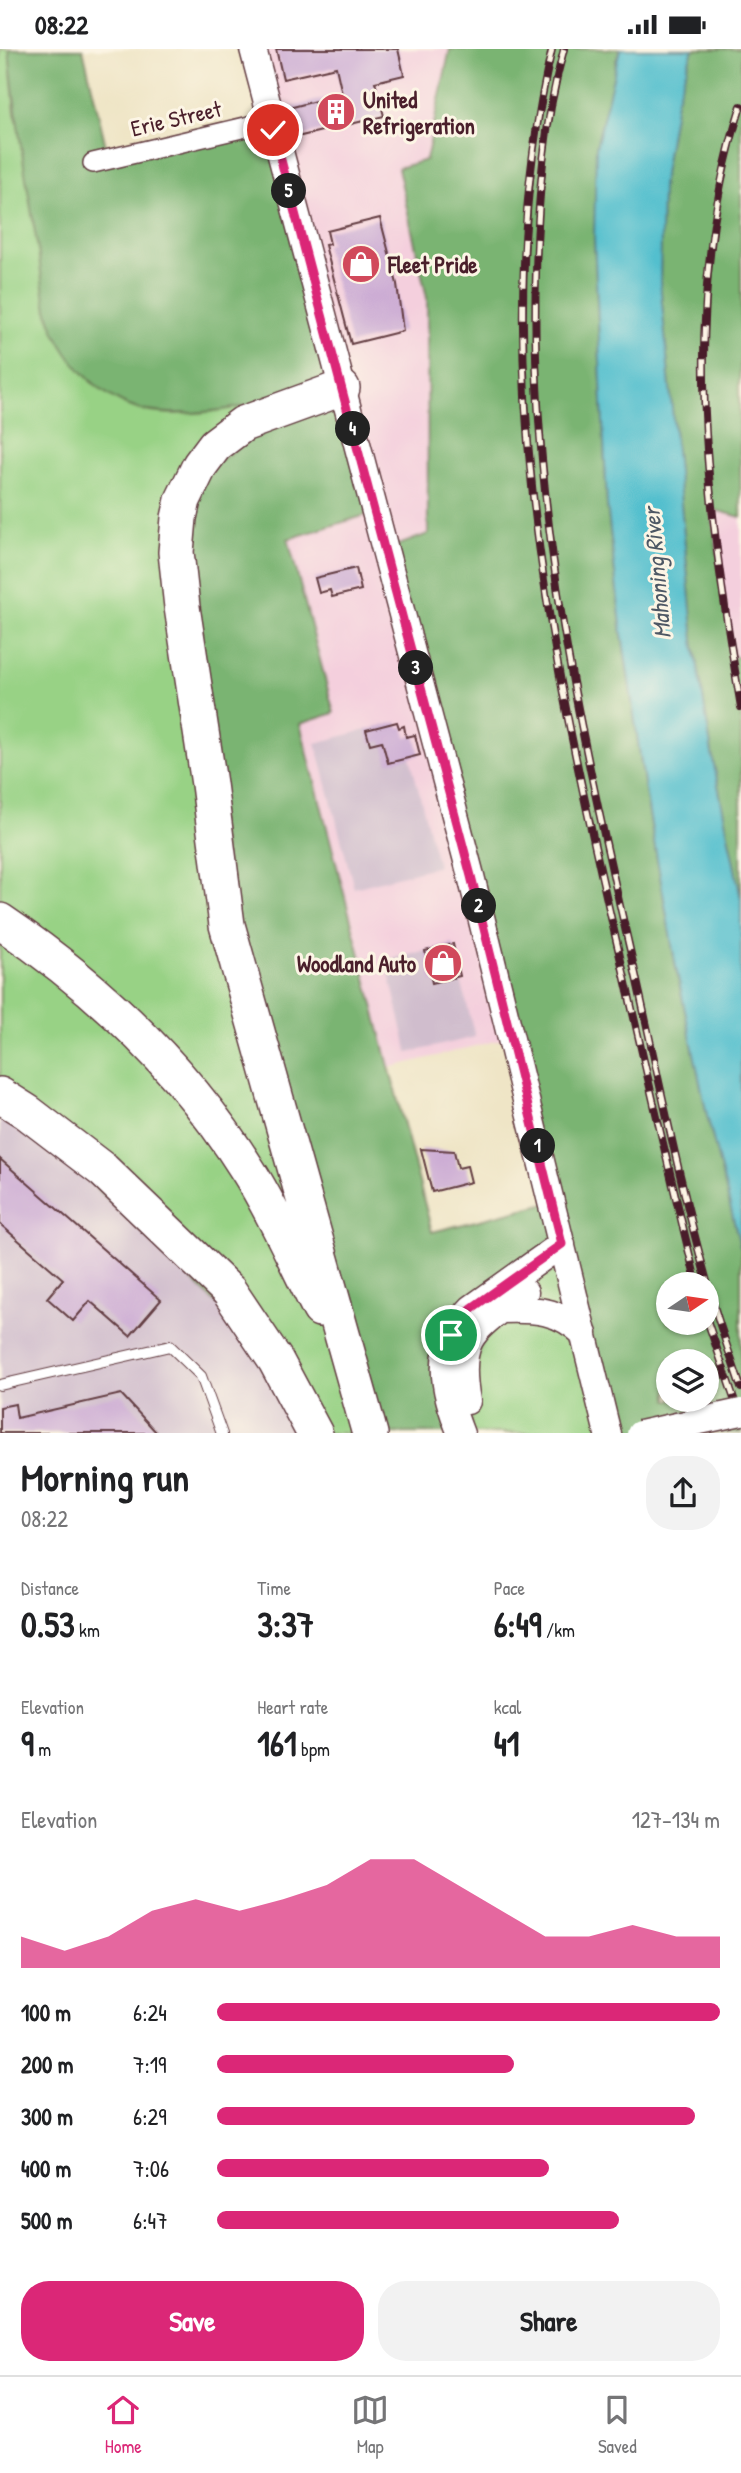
<!DOCTYPE html>
<html lang="en">
<head>
<meta charset="utf-8">
<style>
  :root { --surface:#fff; --page:#f2f2f2; --text:#202124; --muted:#757577; --line:#e0e0e0; --accent:#db2777 }
  body { margin:0; font-family:"Patrick Hand",sans-serif; background:var(--page); color:var(--text); height:100vh; display:flex; flex-direction:column; font-size:26px; white-space:nowrap }
  * { box-sizing:border-box; margin:0 }
  p { font-size:23px; color:var(--muted) }
  .icon { flex:none; width:38px; height:38px; fill:none; stroke:currentColor; stroke-width:2; stroke-linecap:round; stroke-linejoin:round }
  .map { position:relative; height:1384px; overflow:hidden }
  .sheet { display:flex; flex-direction:column; background:var(--surface); flex:1 }
  .sheet>* { flex:none }
  .needle { width:46px; rotate:77deg }
  .buttons { position:absolute; left:656px; top:1223px; display:grid; gap:14px }
  .buttons a { display:grid; place-items:center; width:63px; height:63px; border-radius:50%; background:var(--surface); box-shadow:0 2px 5px #0004; font-size:35px }
  .pin { position:absolute; display:grid; place-items:center; width:60px; height:60px; color:#fff; margin:-30px; border:4px solid #fff; border-radius:50%; box-shadow:0 2px 7px #0007 }
  .km { position:absolute; width:35px; height:35px; margin:-18px; border-radius:50%; background:#222; color:#fff; font-size:19px; line-height:35px; text-align:center }
  .round { display:grid; place-items:center; flex:none; width:74px; height:74px; border-radius:28px; background:var(--page) }
  .head { display:flex; align-items:center; justify-content:space-between; height:119px; padding:0 21px }
  h1 { font-size:38px; font-weight:700; line-height:52px }
  .figures { display:grid; grid-template-columns:repeat(3,1fr); gap:10px; height:119px; padding:7px 21px }
  .figures div { display:grid; align-content:center }
  .figures b { font-size:35px; font-weight:700 }
  .figures small { font-size:19px; font-weight:400 }
  .figures p { font-size:19px }
  .chart { height:196px; padding:14px 21px }
  .chart p { display:flex; justify-content:space-between }
  .chart svg { width:100%; height:126px; margin-top:7px; fill:var(--accent); opacity:.7 }
  .cta { display:flex; gap:14px; margin-top:auto; padding:14px 21px }
  .cta a { flex:1; height:80px; border-radius:28px; background:var(--accent); color:#fff; font-size:28px; font-weight:700; line-height:80px; text-align:center }
  .cta a+a { background:var(--page); color:var(--text) }
  ul { padding:0 21px; list-style:none; font-size:23px }
  li { display:grid; grid-template-columns:112px 84px 1fr; align-items:center; height:52px }
  li i { height:18px; border-radius:9px; background:var(--accent) }
  .status { display:flex; justify-content:space-between; align-items:center; height:49px; padding:0 35px; background:var(--surface); direction:ltr }
  .status svg { height:19px; fill:currentColor }
  .menu { display:flex; justify-content:space-around; align-items:center; height:98px; border-top:2px solid var(--line); background:var(--surface); font-size:19px; color:var(--muted) }
  .menu a { display:grid; justify-items:center; gap:4px }
  .menu .active { color:var(--accent) }
  .map>svg:first-child { display:block }
</style>
</head>
<body>
<div class="status"><b>08:22</b><svg viewBox="0 0 49 12"><path d="M0 12V9h3v3zM5 12V6h3v6zM10 12V3h3v9zM15 12V0h3v12zM26 1h20v11H26zM47 4h2v5h-2z"/></svg></div>
<div class="map">
<svg width="741" height="1385" viewBox="0 0 741 1385">
  <rect width="100%" height="100%" fill="#fcf5e5"/>
  <filter id="ink" filterUnits="userSpaceOnUse"><feTurbulence type="fractalNoise" baseFrequency=".0143" numOctaves="2"/><feDisplacementMap in="SourceGraphic" scale="14" xChannelSelector="R" yChannelSelector="G"/><feConvolveMatrix kernelMatrix="1 2 1 2 8 2 1 2 1" color-interpolation-filters="sRGB"/></filter>
  <filter id="wash" filterUnits="userSpaceOnUse"><feTurbulence type="fractalNoise" baseFrequency=".00686" numOctaves="4" result="noise"/><feDisplacementMap in="SourceGraphic" scale="28" xChannelSelector="R" yChannelSelector="G"/><feGaussianBlur stdDeviation="1.57" result="paint"/><feColorMatrix in="noise" values="0 0 0 0 0 0 0 0 0 0 0 0 0 0 0 0 0 1.4 0 .05"/><feComposite in="paint" operator="in"/></filter>
  <g filter="url(#wash)">
    <rect width="100%" height="100%" fill="#efe5c6"/>
    <!-- built -->
    <path fill="#f4cfdd" d="M253 0H450L426 111 398 119 427 249 428 485 386 501 511 988 389 1019 300 674 334 663 288 489 375 464Z
      M711 460 741 468V658L724 550Z"/>
    <!-- industrial -->
    <path fill="#d0bdcd" d="M366 681 370 695 382 692 410 708 438 817 354 839 316 694Z
      M425 902 433 934 460 927 475 988 408 1004 386 911Z
      M0 1046 229 1242 315 1384H0Z"/>
    <!-- green -->
    <path fill="#98d285" stroke="#717858" stroke-width="2" d="M0 0H9L15 64 90 332C106 344 122 356 141 361 189 373 262 353 312 345L243 375 370 1384H315L276 1312 0 1046Z
      M566 1211 608 1384H471L467 1295 501 1261Z"/>
    <!-- forest -->
    <path fill="#7ab472" stroke="#626a4e" stroke-width="2" fill-rule="evenodd" d="M9 0H83L109 110 271 72 376 463 288 490 334 664 300 675 432 1183 551 1153 385 501 428 485 427 249 398 119 426 111 450 0H620L616 12 594 190 607 455 622 585 646 747 676 919 707 1066 741 1200V1384H608L563 1196 472 1259 461 1384H370L254 976 182 558 190 433 312 345C260 353 195 372 143 361 103 353 65 311 51 273 43 254 41 216 37 195 26 130 15 65 9 0ZM668 1236H707V1274H668ZM668 1312H707V1351H668Z
      M693 0H741V303L739 338 741 468 711 460 733 608H741V850L713 711 694 592 660 233 662 137 676 52Z"/>
    <!-- water -->
    <path fill="#53bfce" stroke="#4e6f7c" stroke-width="2" d="M620 0H693L676 52 662 137 660 233 694 592 713 711 741 850V1200L707 1066 676 919 646 747 622 585 607 455 594 190 596 98Z"/>
    <g id="blocks">
      <!-- building -->
      <path fill="#ccacd4" d="M276 0H398L404 26 375 33 384 67 297 88 289 59 342 45 336 18 283 30Z
        M380 169 397 235 403 282 351 295 325 196 330 195 327 182Z
        M356 519 361 541 332 548 330 541 319 544 315 529Z
        M397 673 399 679 404 677 406 688 415 686 420 706 388 714 382 692 370 695 366 681Z
        M453 895 460 927 432 934 425 902Z
        M421 1100 454 1102 458 1119 467 1117 471 1133 432 1143Z
        M0 1110 161 1251 130 1287 90 1252 73 1272 47 1249 63 1230 0 1175Z
        M121 1345 157 1384H0V1358L15 1355 17 1369Z"/>
    </g>
  </g>
  <g filter="url(#ink)">
    <use href="#blocks" fill-opacity="0" stroke="#633d42" stroke-width="2"/>
    <g fill="none" stroke-linecap="round" stroke-linejoin="round">
      <!-- lane casing -->
      <g stroke="#633d42" stroke-width="12">
        <path id="lane" d="M0 1336 170 1297 201 1327 222 1385"/>
      </g>
      <!-- street casing -->
      <g stroke="#633d42" stroke-width="22">
        <path id="street" d="M93 114 271 72"/>
      </g>
      <!-- secondary casing -->
      <g stroke="#633d42" stroke-width="29">
        <path id="secondary" d="M253 0 471 827 608 1385
          M501 1261C535 1260 558 1260 584 1285
          M467 1352C455 1285 476 1280 525 1243
          M461 1385C442 1337 433 1298 472 1259L562 1195"/>
      </g>
      <!-- highway casing -->
      <g stroke="#633d42" stroke-width="38">
        <path id="highway" d="M342 339 243 375 215 396 200 416 183 451 179 469 176 503 182 558 209 735 227 876 370 1385
          M0 872C98 938 186 1022 249 1123 276 1166 296 1214 320 1260
          M0 1046 27 1063 103 1121 229 1242 276 1312 315 1385"/>
      </g>
      <!-- lane -->
      <use href="#lane" stroke="#fff" stroke-width="10"/>
      <!-- street -->
      <use href="#street" stroke="#fff" stroke-width="19"/>
      <!-- secondary -->
      <use href="#secondary" stroke="#fff" stroke-width="26"/>
      <!-- highway -->
      <use href="#highway" stroke="#fff" stroke-width="35"/>
      <!-- rail casing -->
      <g stroke="#4a1f2b" stroke-width="8">
        <path id="rail" d="M552 0C484 288 547 590 612 873 640 994 667 1115 697 1236
          M564 0C544 72 538 149 536 224 529 458 581 687 633 914 658 1025 680 1138 711 1247 720 1278 731 1308 741 1339
          M741 57C678 256 707 457 741 658
          M707 1271 741 1370"/>
      </g>
      <!-- rail -->
      <use href="#rail" stroke="#fcf5e5" stroke-width="5" stroke-dasharray="16" stroke-linecap="butt"/>
      <!-- secondary-bridge casing -->
      <g stroke="#633d42" stroke-width="29" stroke-linecap="butt">
        <path id="secondary-bridge" d="M640 1385 741 1363"/>
      </g>
      <!-- secondary-bridge -->
      <use href="#secondary-bridge" stroke="#fff" stroke-width="26"/>
    </g>
  </g>
  <g fill="none" stroke-linecap="round" stroke-linejoin="round" filter="url(#ink)">
    <!-- route casing -->
    <g stroke="#fff" stroke-width="14">
      <path id="route" d="M273 81 471 827 562 1195 472 1259 460 1271 451 1286"/>
    </g>
    <!-- route -->
    <use href="#route" stroke="#db2777" stroke-width="9"/>
  </g>
  <!-- icons -->
  <defs>
    <g id="building-disc" transform="scale(2.0125)"><circle r="9.5" fill="#d1495b" stroke="#fcf5e5"/><path d="M-4-6H4V6H1V3H-1V6H-4ZM-2.5-4.3h1.7v1.8h-1.7ZM.8-4.3h1.7v1.8H.8ZM-2.5-1h1.7V.8h-1.7ZM.8-1h1.7V.8H.8Z" fill="#fff"/></g>
    <g id="shop-disc" transform="scale(2.0125)"><circle r="9.5" fill="#d1495b" stroke="#fcf5e5"/><path d="M-5-2.5h2.3a2.7 3.5 0 0 1 5.4 0H5L5.5 6h-11ZM-1.5-2.5h3a1.5 2.3 0 0 0-3 0Z" fill="#fff"/></g>
  </defs>
  <g fill-rule="evenodd">
    <use href="#building-disc" x="336" y="63"/>
    <use href="#shop-disc" x="361" y="215"/>
    <use href="#shop-disc" x="443" y="914"/>
  </g>
  <g text-anchor="middle" dominant-baseline="central" stroke-width="6" stroke-linejoin="round" paint-order="stroke">
    <!-- poi labels -->
    <g font-size="23" font-weight="bold" fill="#4a1f2b" stroke="#fcf5e5" text-anchor="start">
      <text x="363" y="50">United<tspan x="363" dy="26">Refrigeration</tspan></text>
      <text x="388" y="215">Fleet Pride</text>
      <text x="416" y="914" text-anchor="end">Woodland Auto</text>
    </g>
    <!-- street labels -->
    <g font-size="23" fill="#4a1f2b" stroke="#fcf5e5">
      <text transform="translate(176 69) rotate(-13)">Erie Street</text>
    </g>
    <!-- water labels -->
    <g font-size="24" font-style="italic" fill="#4d5764" stroke="#fcf5e5">
      <text transform="translate(656 524) rotate(-95)">Mahoning River</text>
    </g>
  </g>
</svg>
<div class="buttons">
<a><svg class="needle" viewBox="-14 -14 28 28"><path d="M0-13l5 13h-10z" fill="#e53935"/><path d="M0 13l5-13h-10z" fill="#757577"/></svg></a>
<a><svg class="icon" aria-label="layers" viewBox="0 0 24 24"><path d="M12 4l9 5-9 5-9-5zM3 14l9 5 9-5"/></svg></a>
</div>
<div class="pin" style="left:451px;top:1286px;background:#1e9e55"><svg class="icon" aria-label="arrive" viewBox="0 0 24 24"><path d="M6 21V4h12l-3 4 3 4H6"/></svg></div>
<div class="pin" style="left:273px;top:81px;background:#d93025"><svg class="icon" aria-label="check" viewBox="0 0 24 24"><path d="M5 12l5 5 9-10"/></svg></div>
<b class="km" style="left:538px;top:1097px">1</b>
<b class="km" style="left:479px;top:857px">2</b>
<b class="km" style="left:416px;top:619px">3</b>
<b class="km" style="left:353px;top:380px">4</b>
<b class="km" style="left:289px;top:142px">5</b>
</div>
<section class="sheet">
<div class="head"><div><h1>Morning run</h1><p>08:22</p></div><a class="round"><svg class="icon" aria-label="share" viewBox="0 0 24 24"><path d="M12 15V3M7 8l5-5 5 5M5 13v7h14v-7"/></svg></a></div>
<div class="figures">
<div><p>Distance</p><b>0.53<small> km</small></b></div>
<div><p>Time</p><b>3:37</b></div>
<div><p>Pace</p><b>6:49<small> /km</small></b></div>
</div>
<div class="figures">
<div><p>Elevation</p><b>9<small> m</small></b></div>
<div><p>Heart rate</p><b>161<small> bpm</small></b></div>
<div><p>kcal</p><b>41</b></div>
</div>
<div class="chart"><p><span>Elevation</span>127–134 m</p>
<svg viewBox="0 0 160 44" preserveAspectRatio="none"><path d="M0 44V33L10 38L20 33L30 24L40 20L50 24L60 20L70 15L80 6L90 6L100 15L110 24L120 33L130 33L140 29L150 33L160 33V44z"/></svg>
</div>
<ul>
<li><b>100 m</b>6:24<i style="width:100%"></i></li>
<li><b>200 m</b>7:19<i style="width:59%"></i></li>
<li><b>300 m</b>6:29<i style="width:95%"></i></li>
<li><b>400 m</b>7:06<i style="width:66%"></i></li>
<li><b>500 m</b>6:47<i style="width:80%"></i></li>
</ul>
<div class="cta"><a>Save</a><a>Share</a></div>
</section>
<nav class="menu">
<a class="active"><svg class="icon" aria-label="home" viewBox="0 0 24 24"><path d="M3 11l9-7 9 7M6 9v11h12V9"/></svg>Home</a>
<a><svg class="icon" aria-label="map" viewBox="0 0 24 24"><path d="M3 6l6-2 6 2 6-2v14l-6 2-6-2-6 2zM9 4v14M15 6v14"/></svg>Map</a>
<a><svg class="icon" aria-label="saved" viewBox="0 0 24 24"><path d="M7 4h10v16l-5-4-5 4z"/></svg>Saved</a>
</nav>
</body>
</html>
